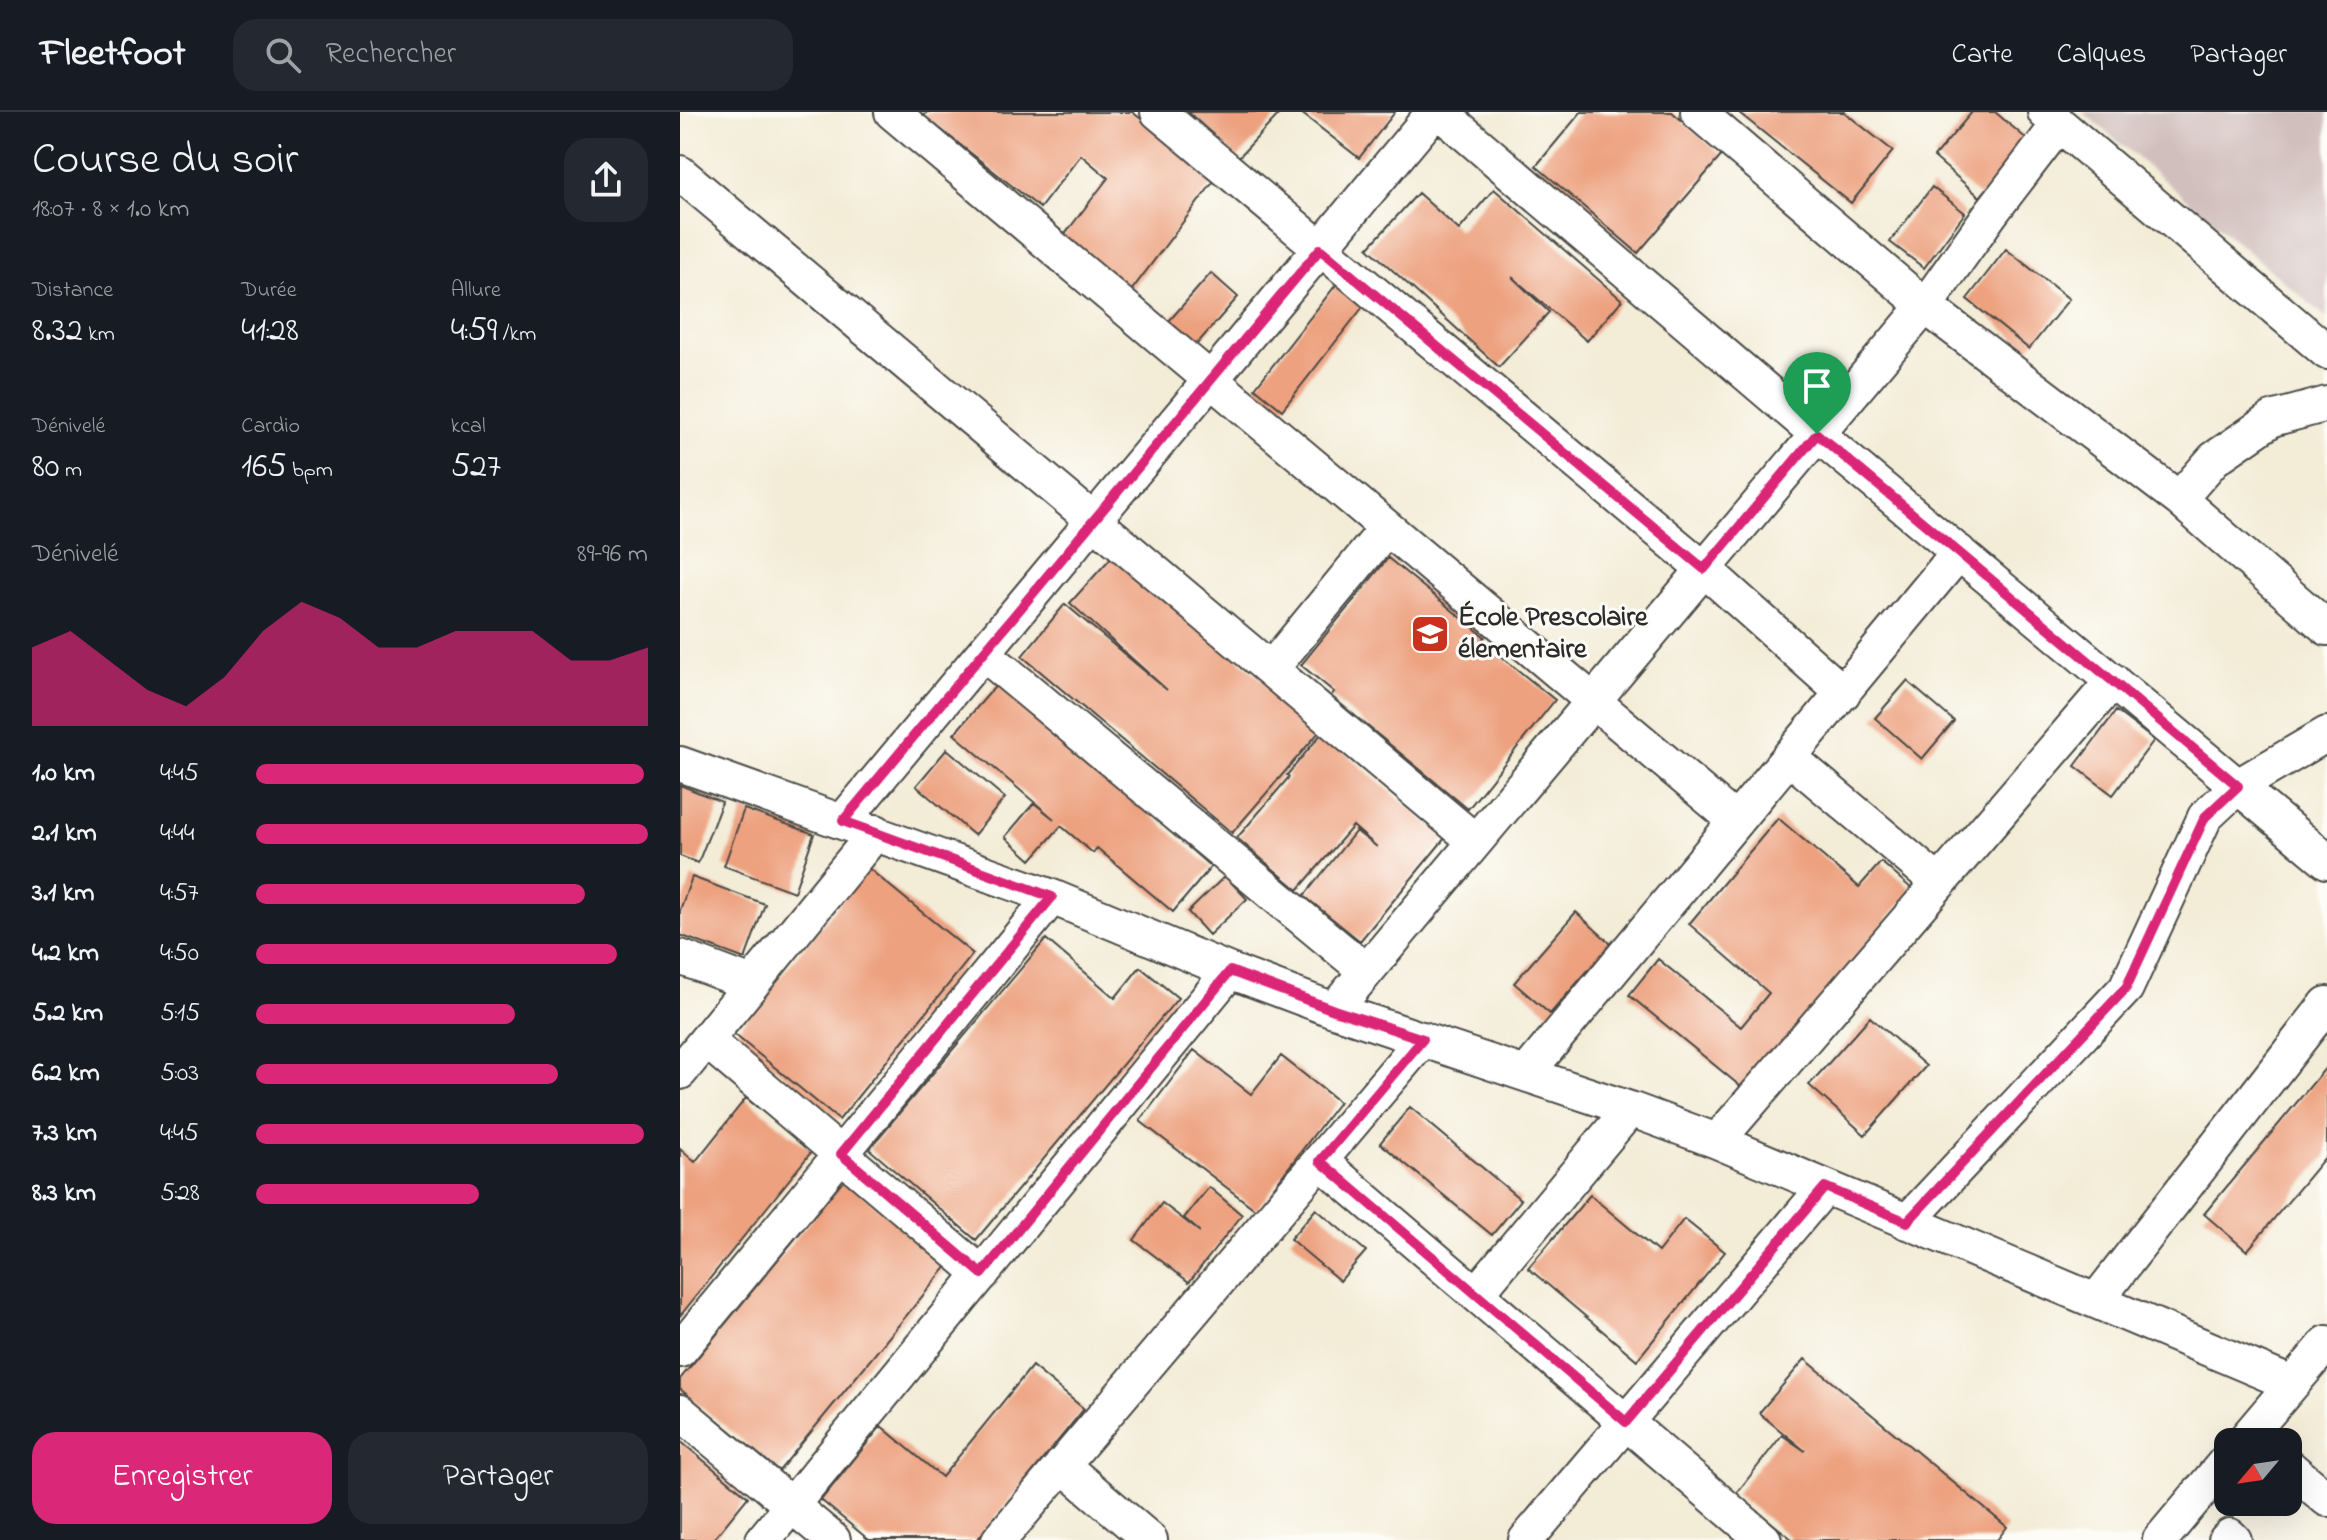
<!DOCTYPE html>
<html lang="fr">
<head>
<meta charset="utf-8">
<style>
  :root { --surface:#171b24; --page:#242831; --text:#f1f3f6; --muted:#9ea1a6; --line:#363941; --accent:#db2777 }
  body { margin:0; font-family:"Indie Flower",sans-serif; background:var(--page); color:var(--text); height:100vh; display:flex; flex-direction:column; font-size:30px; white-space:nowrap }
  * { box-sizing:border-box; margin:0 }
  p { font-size:26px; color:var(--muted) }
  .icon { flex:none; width:44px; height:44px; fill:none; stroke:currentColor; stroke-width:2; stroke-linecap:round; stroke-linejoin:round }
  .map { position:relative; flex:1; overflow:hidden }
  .details { display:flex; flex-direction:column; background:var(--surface); width:680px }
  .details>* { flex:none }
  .needle { width:52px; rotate:241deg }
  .buttons { position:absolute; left:1534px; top:1316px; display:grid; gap:16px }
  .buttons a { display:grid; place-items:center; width:88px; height:88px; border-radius:16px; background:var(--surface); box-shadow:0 8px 32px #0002; font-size:40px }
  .pin { position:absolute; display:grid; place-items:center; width:68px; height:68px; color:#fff; margin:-82px -34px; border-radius:50% 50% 50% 0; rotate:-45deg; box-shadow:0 0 8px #0007 }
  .pin .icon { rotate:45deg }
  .round { display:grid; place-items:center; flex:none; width:84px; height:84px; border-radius:24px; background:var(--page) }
  .headline { display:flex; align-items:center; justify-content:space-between; height:136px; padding:0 32px }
  h1 { font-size:44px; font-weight:600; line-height:60px }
  .stats { display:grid; grid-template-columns:repeat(3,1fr); gap:12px; height:136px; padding:8px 32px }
  .stats div { display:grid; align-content:center }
  .stats b { font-size:34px; font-weight:600 }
  .stats small { font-size:22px; font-weight:400 }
  .stats p { font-size:22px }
  .chart { height:224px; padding:16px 32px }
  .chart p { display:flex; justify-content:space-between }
  .chart svg { width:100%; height:144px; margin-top:8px; fill:var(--accent); opacity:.7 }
  .cta { display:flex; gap:16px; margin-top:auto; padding:16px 32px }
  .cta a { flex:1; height:92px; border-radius:24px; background:var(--accent); color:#fff; font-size:32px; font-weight:600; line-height:92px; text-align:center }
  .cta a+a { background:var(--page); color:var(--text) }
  ul { padding:0 32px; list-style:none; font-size:26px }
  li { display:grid; grid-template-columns:128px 96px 1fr; align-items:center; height:60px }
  li i { height:20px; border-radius:10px; background:var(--accent) }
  header { display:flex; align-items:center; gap:48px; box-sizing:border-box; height:112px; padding:0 40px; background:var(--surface); border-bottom:2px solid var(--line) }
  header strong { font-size:38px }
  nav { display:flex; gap:44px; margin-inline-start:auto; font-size:28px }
  .search { width:560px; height:72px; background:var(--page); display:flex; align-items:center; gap:20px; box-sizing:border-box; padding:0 28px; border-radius:24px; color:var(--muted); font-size:30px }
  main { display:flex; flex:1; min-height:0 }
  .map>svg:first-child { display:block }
</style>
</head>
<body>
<header>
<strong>Fleetfoot</strong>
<div class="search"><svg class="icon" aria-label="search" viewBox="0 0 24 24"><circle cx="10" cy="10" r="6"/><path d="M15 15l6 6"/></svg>Rechercher</div>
<nav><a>Carte</a><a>Calques</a><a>Partager</a></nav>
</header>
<main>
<section class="details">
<div class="headline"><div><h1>Course du soir</h1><p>18:07 · 8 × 1.0 km</p></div><a class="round"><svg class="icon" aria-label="share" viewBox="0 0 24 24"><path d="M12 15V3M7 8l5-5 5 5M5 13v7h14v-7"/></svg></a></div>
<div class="stats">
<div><p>Distance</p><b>8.32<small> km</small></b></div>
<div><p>Durée</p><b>41:28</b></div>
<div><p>Allure</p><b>4:59<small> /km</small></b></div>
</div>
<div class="stats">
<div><p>Dénivelé</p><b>80<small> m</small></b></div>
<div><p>Cardio</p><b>165<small> bpm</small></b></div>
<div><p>kcal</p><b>527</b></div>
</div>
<div class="chart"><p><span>Dénivelé</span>89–96 m</p>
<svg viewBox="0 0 160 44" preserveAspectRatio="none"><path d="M0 44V20L10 15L20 24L30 33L40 38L50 29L60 15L70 6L80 11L90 20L100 20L110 15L120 15L130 15L140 24L150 24L160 20V44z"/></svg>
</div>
<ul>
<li><b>1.0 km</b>4:45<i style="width:99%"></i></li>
<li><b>2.1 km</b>4:44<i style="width:100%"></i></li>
<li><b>3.1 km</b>4:57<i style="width:84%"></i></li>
<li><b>4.2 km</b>4:50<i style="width:92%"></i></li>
<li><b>5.2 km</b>5:15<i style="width:66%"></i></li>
<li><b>6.2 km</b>5:03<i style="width:77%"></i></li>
<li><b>7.3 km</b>4:45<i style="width:99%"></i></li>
<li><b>8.3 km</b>5:28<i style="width:57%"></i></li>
</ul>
<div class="cta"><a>Enregistrer</a><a>Partager</a></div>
</section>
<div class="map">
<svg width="1647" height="1428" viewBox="0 0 1647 1428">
  <rect width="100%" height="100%" fill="#fdfcf7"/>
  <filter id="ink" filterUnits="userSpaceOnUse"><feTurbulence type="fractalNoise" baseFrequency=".0125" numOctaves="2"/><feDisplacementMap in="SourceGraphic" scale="16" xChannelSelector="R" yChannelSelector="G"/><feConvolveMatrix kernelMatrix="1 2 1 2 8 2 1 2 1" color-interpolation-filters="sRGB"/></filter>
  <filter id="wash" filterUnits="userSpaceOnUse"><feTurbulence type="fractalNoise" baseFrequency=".006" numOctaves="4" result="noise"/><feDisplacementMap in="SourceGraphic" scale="32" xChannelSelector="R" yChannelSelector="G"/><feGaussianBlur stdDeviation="1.8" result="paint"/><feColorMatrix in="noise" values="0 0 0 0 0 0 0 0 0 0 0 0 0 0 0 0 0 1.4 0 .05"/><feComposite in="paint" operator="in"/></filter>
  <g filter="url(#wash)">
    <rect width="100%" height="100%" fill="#f3ecd7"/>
    <!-- industrial -->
    <path fill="#d1bfbe" d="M1403 0H1647V206Z"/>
    <g id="blocks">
      <!-- building -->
      <path fill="#eda17f" d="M247 0H452L537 65 451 179 382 126 428 66 401 43 360 96 244 4Z
        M508 0H601L558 46Z
        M620 0H715L679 46Z
        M901 0H992L1042 43 958 141 856 54Z
        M1058 0H1164L1213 39 1171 91Z
        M1292 0H1315L1348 28 1300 85 1254 45Z
        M1252 75 1285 101 1244 156 1210 130Z
        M814 77 942 188 907 229 832 165 869 200 819 255 688 136 738 81 779 118Z
        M1326 137 1389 187 1349 237 1287 187Z
        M531 161 558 185 516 233 489 209Z
        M659 169 686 191 602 298 575 276Z
        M437 439 640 619 552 721 342 544 385 492 487 578 390 491Z
        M708 446 805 525 802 529 875 588 788 697 651 584 654 580 621 553Z
        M1227 569 1274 609 1242 647 1195 606Z
        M319 570 531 755 493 800 417 736 413 741 381 714 351 748 325 725 354 691 374 707 274 622Z
        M1436 599 1474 628 1433 683 1395 654Z
        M642 621 765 726 680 829 624 784 676 719 697 735 673 714 618 778 557 726 609 665 607 663Z
        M267 637 325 686 294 723 236 674Z
        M0 673 42 690 18 751 0 744Z
        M64 697 134 722 114 780 44 754Z
        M1098 706 1179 775 1201 750 1232 777 1065 978 949 883 978 847 1061 915 1089 881 1009 812Z
        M188 756 293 842 159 1008 54 922Z
        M545 764 567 787 529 823 508 800Z
        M12 765 85 792 65 847 0 823V798Z
        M896 800 931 832 870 902 834 871Z
        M366 827 435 886 460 855 498 886 296 1128 189 1037Z
        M1190 905 1246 954 1185 1023 1129 973Z
        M514 938 571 982 601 944 659 990 576 1098 460 1009Z
        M1647 954V1043L1567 1139 1524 1102Z
        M66 986 132 1039 0 1204V1037L15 1050Z
        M730 995 841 1088 812 1123 700 1031Z
        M164 1067 268 1153 99 1359 0 1277V1267Z
        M529 1075 562 1103 509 1170 454 1128 482 1091 520 1120 504 1106Z
        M910 1083 978 1140 1004 1107 1045 1140 957 1248 848 1156Z
        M636 1097 686 1139 660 1169 610 1127Z
        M1125 1247 1327 1415 1317 1428H1113L1056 1382 1102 1323 1125 1339 1079 1301Z
        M352 1254 404 1297 297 1428H189L141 1388 201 1314 262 1365Z
        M0 1329 68 1385 33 1428H0Z"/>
    </g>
  </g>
  <g filter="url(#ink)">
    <use href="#blocks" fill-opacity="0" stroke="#494845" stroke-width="2"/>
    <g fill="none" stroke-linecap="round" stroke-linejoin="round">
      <!-- minor casing -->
      <g stroke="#494845" stroke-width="38">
        <path id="minor" d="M212 0 1056 709
          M478 0 1024 457 1163 581
          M760 0 1137 322 1647 749
          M1018 0 1245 194 1499 387 1647 516
          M1365 0 1647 240
          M0 61 795 729
          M1499 387 1534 347 1592 307 1647 292
          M303 541 686 859
          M591 557 707 416
          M1109 645 1259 771
          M0 652 372 785 550 859 654 898 950 997 1037 1029 1612 1272
          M163 709 754 0
          M0 845 72 872
          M654 898 1245 194 1311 101 1379 12
          M26 928 302 1162
          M0 960 196 720
          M846 962 1279 440
          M1037 1029 1433 569
          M640 1049 1084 1428
          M1227 1110 1446 876 1525 705 1558 674 1647 622
          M796 1182 950 997
          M1416 1189 1647 892
          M0 1238 372 785
          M0 1300 153 1428
          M1563 1330 1647 1231
          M382 1353 470 1428
          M1608 1354 1647 1387
          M83 1428 550 859
          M319 1428 743 927
          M846 1428 1145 1075
          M1480 1428 1548 1347
          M1546 1428 1550 1424 1554 1428"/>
      </g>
      <!-- minor -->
      <use href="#minor" stroke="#fff" stroke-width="34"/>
    </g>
  </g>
  <g fill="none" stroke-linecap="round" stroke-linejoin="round" filter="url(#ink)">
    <!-- route casing -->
    <g stroke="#fff" stroke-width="16">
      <path id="route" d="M640 137 1024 457 1137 322 1558 674 1525 705 1446 876 1227 1110 1145 1075 946 1310 640 1049 743 927 654 898 550 859 302 1162 161 1042 372 785 163 709Z"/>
    </g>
    <!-- route -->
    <use href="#route" stroke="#db2777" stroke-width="10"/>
  </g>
  <!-- icons -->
  <defs>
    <g id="school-square" transform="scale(2)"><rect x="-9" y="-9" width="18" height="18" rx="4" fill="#c8321e" stroke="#fdfcf7"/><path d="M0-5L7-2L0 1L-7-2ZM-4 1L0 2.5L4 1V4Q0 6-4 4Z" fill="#fff"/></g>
  </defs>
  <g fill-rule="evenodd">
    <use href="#school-square" x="750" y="522"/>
  </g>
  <g text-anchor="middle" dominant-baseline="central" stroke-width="6" stroke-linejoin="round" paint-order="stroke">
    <!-- poi labels -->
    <g font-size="28" font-weight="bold" fill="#2b2b2b" stroke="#fdfcf7" text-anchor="start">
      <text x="778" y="506">École Prescolaire<tspan x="778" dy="32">élementaire</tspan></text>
    </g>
  </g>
</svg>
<div class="buttons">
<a><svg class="needle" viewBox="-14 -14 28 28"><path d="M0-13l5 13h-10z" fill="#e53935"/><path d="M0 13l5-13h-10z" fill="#9ea1a6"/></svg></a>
</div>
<div class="pin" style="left:1137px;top:322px;background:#1e9e55"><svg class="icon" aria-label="arrive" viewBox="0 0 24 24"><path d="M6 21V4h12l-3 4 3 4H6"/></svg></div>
</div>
</main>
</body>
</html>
